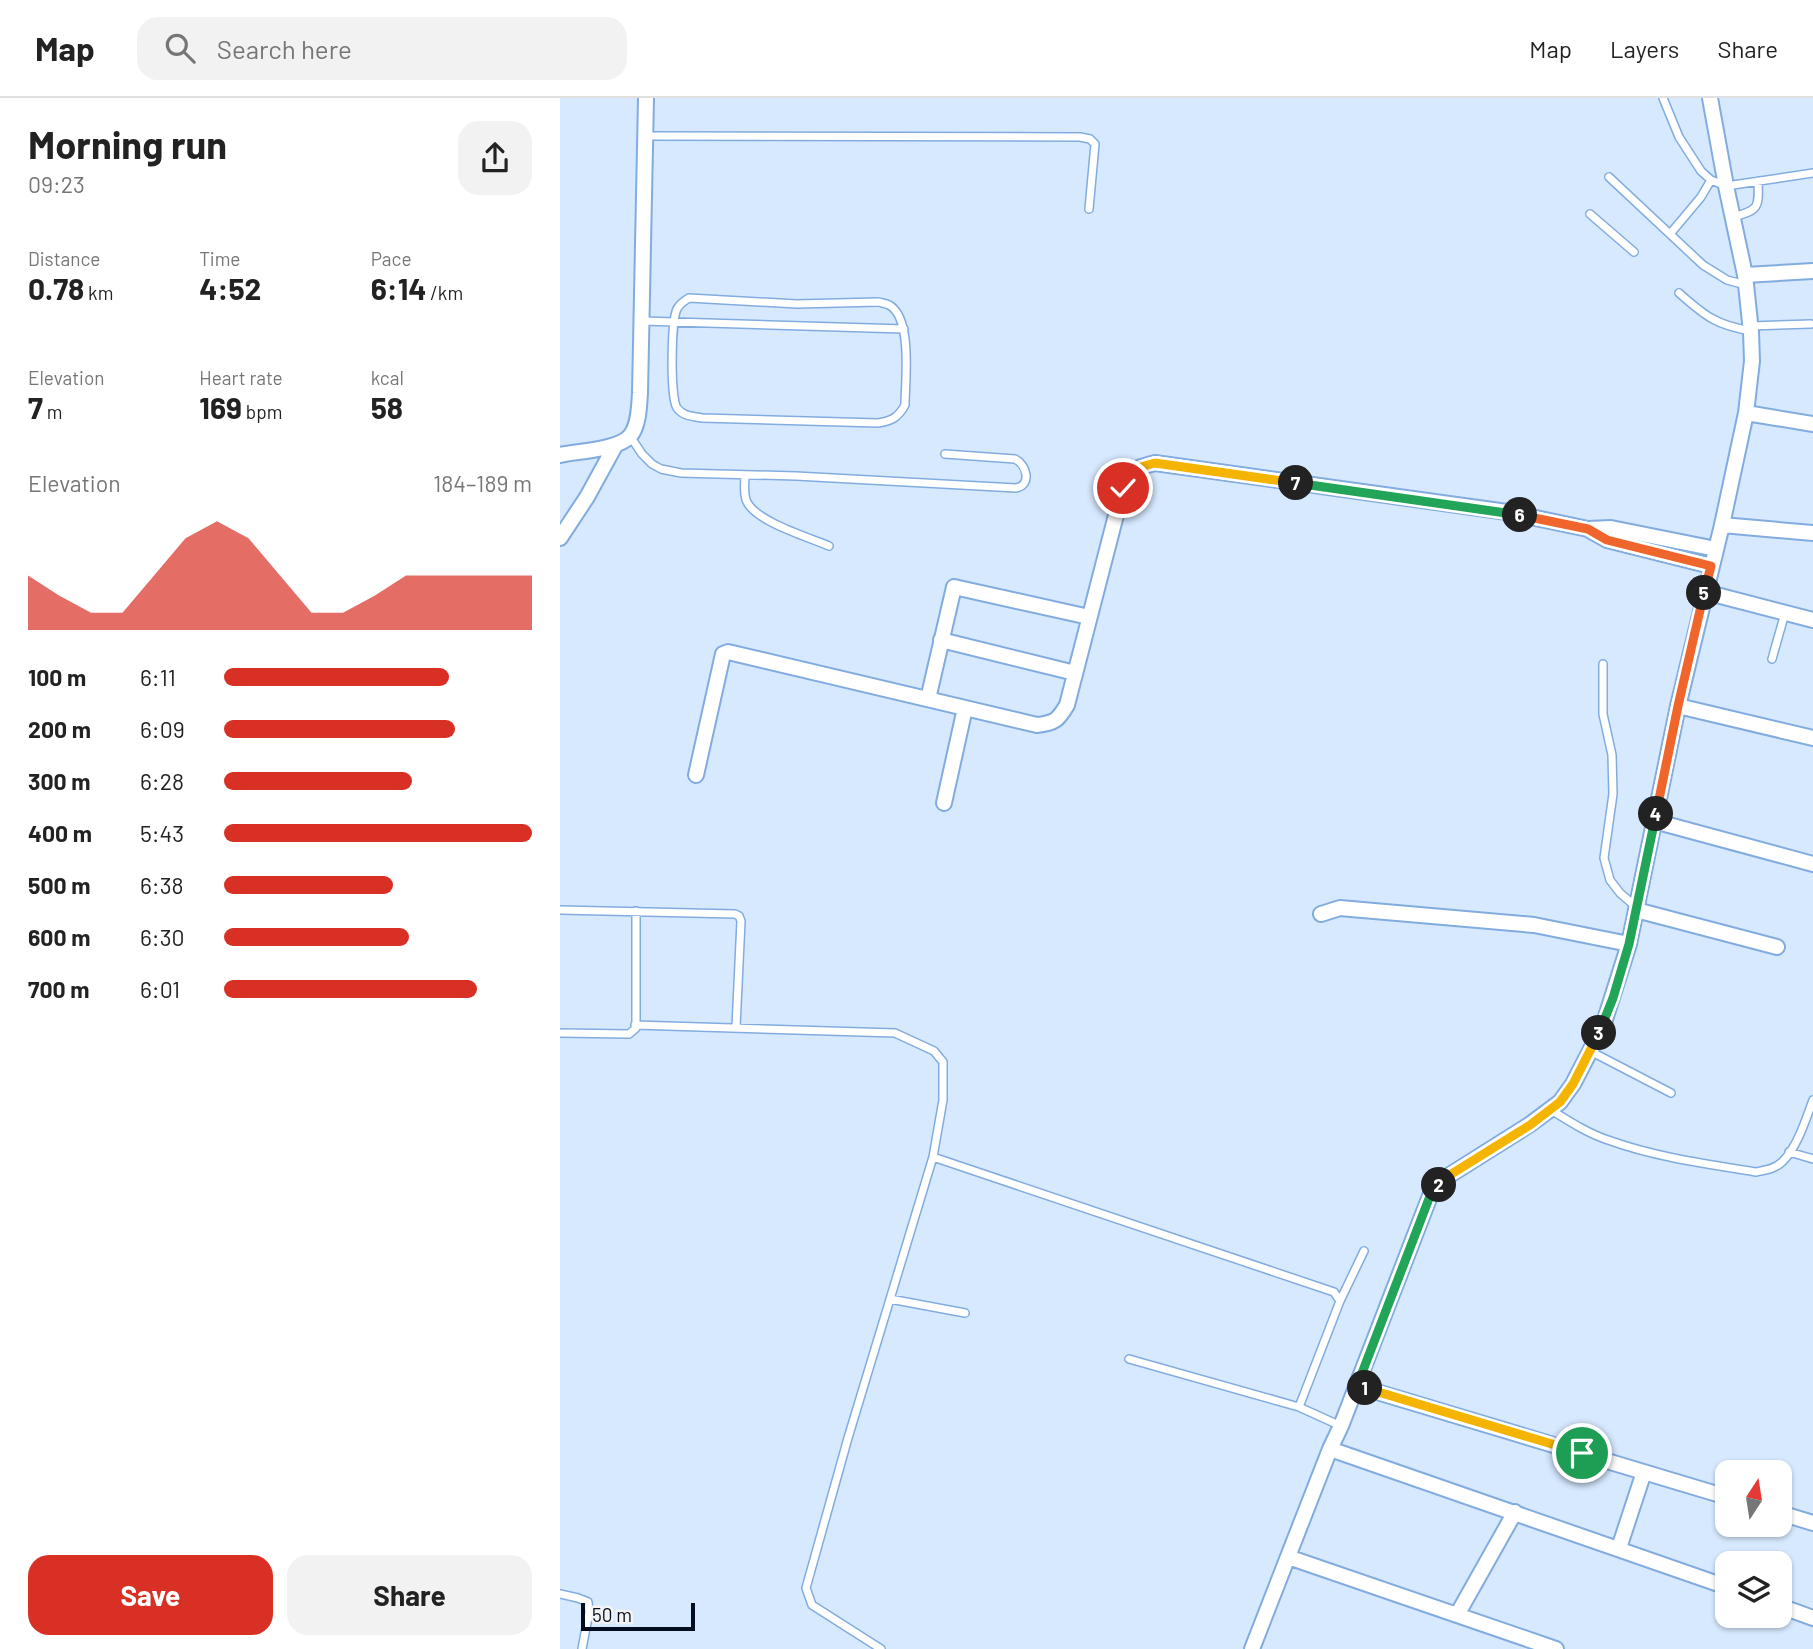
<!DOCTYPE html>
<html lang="en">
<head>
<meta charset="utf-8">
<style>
  :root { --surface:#fff; --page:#f2f2f2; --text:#222; --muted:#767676; --line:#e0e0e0; --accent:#d93025 }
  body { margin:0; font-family:Barlow,sans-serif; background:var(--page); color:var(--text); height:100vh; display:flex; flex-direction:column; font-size:26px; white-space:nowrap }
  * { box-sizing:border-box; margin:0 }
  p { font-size:23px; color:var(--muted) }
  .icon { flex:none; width:38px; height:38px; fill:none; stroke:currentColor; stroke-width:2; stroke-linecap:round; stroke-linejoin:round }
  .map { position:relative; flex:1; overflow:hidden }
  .details { display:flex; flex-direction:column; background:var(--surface); width:560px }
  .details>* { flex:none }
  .needle { width:46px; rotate:12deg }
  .fabs { position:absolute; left:1155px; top:1362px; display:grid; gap:14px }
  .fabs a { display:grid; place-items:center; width:77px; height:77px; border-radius:14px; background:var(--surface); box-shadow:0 2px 5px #0004; font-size:35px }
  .scale { position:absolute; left:21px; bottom:18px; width:114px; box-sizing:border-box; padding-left:7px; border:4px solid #020e20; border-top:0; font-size:19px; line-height:24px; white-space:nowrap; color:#020e20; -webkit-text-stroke:5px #f4f4f4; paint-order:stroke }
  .pin { position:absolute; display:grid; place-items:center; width:60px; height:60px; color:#fff; margin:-30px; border:4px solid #fff; border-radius:50%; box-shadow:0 2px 7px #0007 }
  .km { position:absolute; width:35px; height:35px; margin:-18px; border-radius:50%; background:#222; color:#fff; font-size:19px; line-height:35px; text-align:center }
  .round { display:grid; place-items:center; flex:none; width:74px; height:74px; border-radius:21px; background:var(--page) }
  .head { display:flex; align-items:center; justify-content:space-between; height:119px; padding:0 28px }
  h1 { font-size:38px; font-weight:700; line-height:52px }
  .stats { display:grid; grid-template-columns:repeat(3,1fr); gap:10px; height:119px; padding:7px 28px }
  .stats div { display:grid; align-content:center }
  .stats b { font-size:30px; font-weight:700 }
  .stats small { font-size:19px; font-weight:400 }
  .stats p { font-size:19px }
  .chart { height:196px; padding:14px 28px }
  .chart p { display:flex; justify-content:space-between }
  .chart svg { width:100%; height:126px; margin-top:7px; fill:var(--accent); opacity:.7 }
  .cta { display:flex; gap:14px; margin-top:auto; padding:14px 28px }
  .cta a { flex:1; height:80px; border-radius:21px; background:var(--accent); color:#fff; font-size:28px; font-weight:700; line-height:80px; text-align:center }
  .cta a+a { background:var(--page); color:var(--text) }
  ul { padding:0 28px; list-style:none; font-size:23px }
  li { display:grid; grid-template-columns:112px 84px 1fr; align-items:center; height:52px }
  li i { height:18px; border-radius:9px; background:var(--accent) }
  header { display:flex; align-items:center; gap:42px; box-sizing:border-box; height:98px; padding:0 35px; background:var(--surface); border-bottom:2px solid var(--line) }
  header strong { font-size:33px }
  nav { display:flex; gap:38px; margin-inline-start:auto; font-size:24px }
  .search { width:490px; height:63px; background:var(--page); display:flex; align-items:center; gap:18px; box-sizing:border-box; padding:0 24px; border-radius:21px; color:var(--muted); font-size:26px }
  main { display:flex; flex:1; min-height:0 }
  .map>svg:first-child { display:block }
</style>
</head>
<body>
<header>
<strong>Map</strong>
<div class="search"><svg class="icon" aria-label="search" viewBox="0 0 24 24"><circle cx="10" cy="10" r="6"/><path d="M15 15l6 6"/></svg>Search here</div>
<nav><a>Map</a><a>Layers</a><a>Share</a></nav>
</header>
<main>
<section class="details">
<div class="head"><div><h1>Morning run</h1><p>09:23</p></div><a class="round"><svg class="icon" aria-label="share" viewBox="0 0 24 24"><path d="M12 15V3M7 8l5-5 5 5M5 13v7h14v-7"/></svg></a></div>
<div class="stats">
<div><p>Distance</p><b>0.78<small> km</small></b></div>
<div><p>Time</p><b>4:52</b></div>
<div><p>Pace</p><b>6:14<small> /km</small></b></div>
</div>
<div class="stats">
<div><p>Elevation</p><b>7<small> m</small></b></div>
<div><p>Heart rate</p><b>169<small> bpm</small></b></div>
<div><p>kcal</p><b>58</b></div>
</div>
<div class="chart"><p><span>Elevation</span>184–189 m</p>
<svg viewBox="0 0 160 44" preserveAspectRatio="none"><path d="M0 44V25L10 32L20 38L30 38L40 25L50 12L60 6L70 12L80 25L90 38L100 38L110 32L120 25L130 25L140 25L150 25L160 25V44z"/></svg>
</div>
<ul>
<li><b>100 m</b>6:11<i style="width:73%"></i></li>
<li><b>200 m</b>6:09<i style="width:75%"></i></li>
<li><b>300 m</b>6:28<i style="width:61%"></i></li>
<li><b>400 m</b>5:43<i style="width:100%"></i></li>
<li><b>500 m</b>6:38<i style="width:55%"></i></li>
<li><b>600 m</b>6:30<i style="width:60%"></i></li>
<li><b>700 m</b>6:01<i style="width:82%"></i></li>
</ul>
<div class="cta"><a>Save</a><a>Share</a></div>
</section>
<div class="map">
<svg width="1253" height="1551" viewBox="0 0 1253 1551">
  <rect width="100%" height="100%" fill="#d7e9ff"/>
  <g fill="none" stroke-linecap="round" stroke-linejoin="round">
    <!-- service casing -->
    <g stroke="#82acdf" stroke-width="10">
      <path id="service" d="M1103 0 1119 39 1141 73 1151 82 1166 88 1253 75
        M86 38 520 39 530 41 535 46 529 111
        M1049 79 1143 167 1167 182 1186 187
        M1030 116 1074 154
        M1173 119C1199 112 1199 110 1198 83
        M1110 136 1141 99 1151 82
        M1119 195C1145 218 1156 227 1191 233
        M129 200 237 206 318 204C322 205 325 205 329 207 353 220 345 284 345 307 338 320 331 323 318 325L142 320C133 318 124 319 117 310 110 300 111 223 117 211 120 205 124 203 129 200Z
        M82 223 344 231
        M1191 228 1251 226
        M70 338 82 356 92 366 101 371 121 375 236 378 456 390C472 387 467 367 455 361L385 356
        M185 377C185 385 183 397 187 404 197 424 248 439 269 448
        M1212 561 1225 515
        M1043 566V616L1052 657 1053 696 1044 760 1050 782 1060 795 1075 808
        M0 812 175 816 179 818 181 823 176 929
        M75 927 335 935 374 953 383 964V1002L373 1059 288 1340 246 1490 252 1507 321 1551
        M0 935 69 936 76 930V813
        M1030 953 1111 995
        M991 1012C1009 1023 1027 1035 1048 1042 1095 1059 1146 1066 1196 1074 1205 1072 1215 1071 1222 1064 1237 1050 1246 1021 1253 1002
        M1229 1054 1253 1061
        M373 1059 774 1194 780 1203 739 1309 781 1328
        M330 1201 405 1215
        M780 1203 804 1153
        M569 1261 739 1309
        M0 1496 18 1500 28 1504 29 1514 22 1551"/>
    </g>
    <!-- minor casing -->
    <g stroke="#82acdf" stroke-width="18">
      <path id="minor" d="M1185 177 1253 173
        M1186 315 1253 326
        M0 357C18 353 58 352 70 338 79 328 79 308 80 295L86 0
        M1162 427 1253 435
        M1029 432 1047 442 1151 468
        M0 440 27 399 55 348
        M1145 494 1253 522
        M381 542 515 575
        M368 601 394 489 529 519
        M1118 608 1253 640
        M136 677 163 556 168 554 477 627C495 625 498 622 507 607L563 390C571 371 575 370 595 365L947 414 1028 431 1051 430 1156 451
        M384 705 405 610
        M1094 723 1253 766
        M1076 812 1217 849
        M761 816 780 810 791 811 974 827 1069 846
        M797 1288 1167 1399
        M770 1351 1167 1489
        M1220 1415 1253 1425
        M1059 1450 1084 1374
        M728 1459 996 1551
        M1220 1508 1253 1520
        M897 1517 955 1414
        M692 1551 770 1351 781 1328 870 1098 885 1080 969 1027 1000 1004 1013 986 1043 928 1069 846 1118 608 1162 427 1186 315 1192 263 1191 234 1185 177 1166 88 1150 0"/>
    </g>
    <!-- service -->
    <use href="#service" stroke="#fff" stroke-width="7"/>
    <!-- minor -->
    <use href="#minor" stroke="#fff" stroke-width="14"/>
  </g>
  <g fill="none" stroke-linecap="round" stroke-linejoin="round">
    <!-- split-1 casing -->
    <g stroke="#fff" stroke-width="14">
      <path id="split-1" d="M805 1290 1022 1355"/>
    </g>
    <!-- split-2 casing -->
    <g stroke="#fff" stroke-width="14">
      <path id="split-2" d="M805 1290 797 1288 870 1098 879 1087"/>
    </g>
    <!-- split-3 casing -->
    <g stroke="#fff" stroke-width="14">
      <path id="split-3" d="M879 1087 885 1080 970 1027 1000 1004 1013 986 1039 935"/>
    </g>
    <!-- split-4 casing -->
    <g stroke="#fff" stroke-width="14">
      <path id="split-4" d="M1039 935 1053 900 1069 846 1096 716"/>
    </g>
    <!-- split-5 casing -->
    <g stroke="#fff" stroke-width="14">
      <path id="split-5" d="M1096 716 1118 608 1144 495"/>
    </g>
    <!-- split-6 casing -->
    <g stroke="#fff" stroke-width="14">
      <path id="split-6" d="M960 417 1028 431 1047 442 1151 468 1144 495"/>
    </g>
    <!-- split-7 casing -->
    <g stroke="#fff" stroke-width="14">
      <path id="split-7" d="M736 385 960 417"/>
    </g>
    <!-- split-8 casing -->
    <g stroke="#fff" stroke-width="14">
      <path id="split-8" d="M563 390C571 371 575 370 595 365L736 385"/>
    </g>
    <!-- split-1 -->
    <use href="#split-1" stroke="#f5b400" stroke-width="9"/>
    <!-- split-2 -->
    <use href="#split-2" stroke="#22a559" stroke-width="9"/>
    <!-- split-3 -->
    <use href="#split-3" stroke="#f5b400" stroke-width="9"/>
    <!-- split-4 -->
    <use href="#split-4" stroke="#22a559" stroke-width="9"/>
    <!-- split-5 -->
    <use href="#split-5" stroke="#f0652b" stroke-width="9"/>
    <!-- split-6 -->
    <use href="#split-6" stroke="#f0652b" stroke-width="9"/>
    <!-- split-7 -->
    <use href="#split-7" stroke="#22a559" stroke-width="9"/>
    <!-- split-8 -->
    <use href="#split-8" stroke="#f5b400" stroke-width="9"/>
  </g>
</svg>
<div class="fabs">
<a><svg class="needle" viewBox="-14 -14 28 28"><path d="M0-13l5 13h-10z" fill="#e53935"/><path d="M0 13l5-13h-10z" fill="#767676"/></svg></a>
<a><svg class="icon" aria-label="layers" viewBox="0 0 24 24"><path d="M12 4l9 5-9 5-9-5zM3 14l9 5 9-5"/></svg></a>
</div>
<div class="scale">50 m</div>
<div class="pin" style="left:1022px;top:1355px;background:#1e9e55"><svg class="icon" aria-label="arrive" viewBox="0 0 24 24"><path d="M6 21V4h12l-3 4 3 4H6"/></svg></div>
<div class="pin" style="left:563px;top:390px;background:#d93025"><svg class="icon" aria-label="check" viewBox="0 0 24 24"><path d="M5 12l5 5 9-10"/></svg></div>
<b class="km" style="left:805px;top:1290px">1</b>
<b class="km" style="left:879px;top:1087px">2</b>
<b class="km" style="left:1039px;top:935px">3</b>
<b class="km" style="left:1096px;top:716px">4</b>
<b class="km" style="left:1144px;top:495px">5</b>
<b class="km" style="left:960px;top:417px">6</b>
<b class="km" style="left:736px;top:385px">7</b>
</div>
</main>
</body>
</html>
